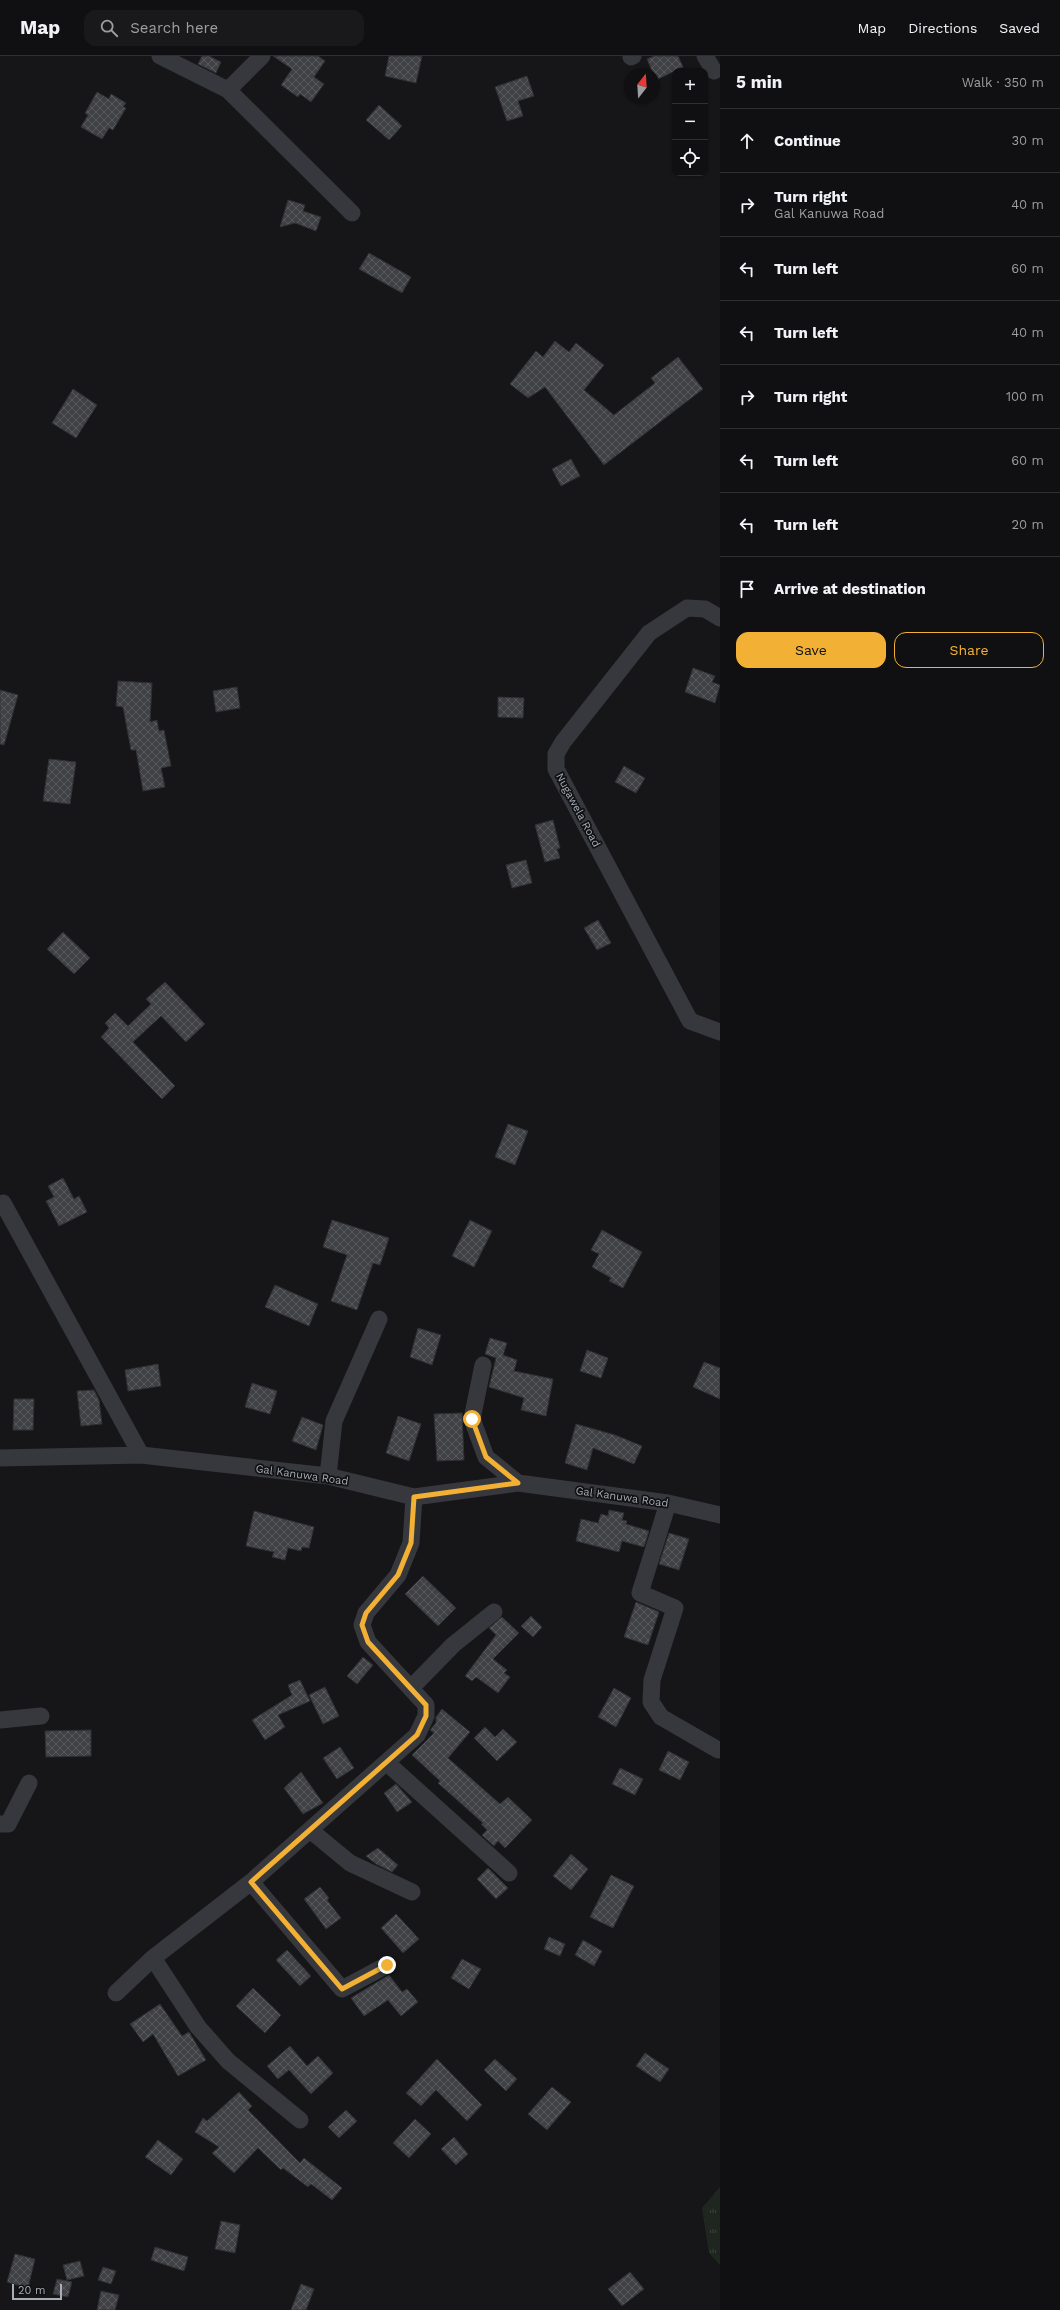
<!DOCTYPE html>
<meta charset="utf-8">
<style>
body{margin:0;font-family:"Work Sans",sans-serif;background:#19191b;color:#f1f3f6}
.controls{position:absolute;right:12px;top:12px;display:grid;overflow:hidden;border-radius:8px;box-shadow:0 1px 3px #0004}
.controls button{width:36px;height:36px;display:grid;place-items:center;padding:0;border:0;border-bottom:1px solid #303032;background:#101012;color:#f1f3f6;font:20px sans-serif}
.compass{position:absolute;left:624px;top:12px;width:36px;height:36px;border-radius:50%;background:#101012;box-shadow:0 1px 3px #0004;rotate:17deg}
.scale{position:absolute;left:12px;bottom:10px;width:50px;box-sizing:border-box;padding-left:4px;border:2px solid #a8adb8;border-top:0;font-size:11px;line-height:14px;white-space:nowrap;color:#a8adb8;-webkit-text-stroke:3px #111113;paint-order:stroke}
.stop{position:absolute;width:12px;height:12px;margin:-9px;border:3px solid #f2b134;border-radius:50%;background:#fff}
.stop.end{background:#f2b134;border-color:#fff;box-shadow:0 1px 4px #0008}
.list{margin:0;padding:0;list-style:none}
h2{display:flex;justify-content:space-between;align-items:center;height:52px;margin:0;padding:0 16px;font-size:17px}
h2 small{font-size:13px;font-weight:400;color:#9c9d9f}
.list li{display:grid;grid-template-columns:26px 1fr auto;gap:12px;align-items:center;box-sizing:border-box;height:64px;padding:0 16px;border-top:1px solid #303032}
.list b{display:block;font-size:15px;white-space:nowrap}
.list p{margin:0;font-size:13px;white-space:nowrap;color:#9c9d9f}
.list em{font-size:13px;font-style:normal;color:#9c9d9f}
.actions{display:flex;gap:8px;padding:12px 16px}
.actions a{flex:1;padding:9px 0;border:1px solid #f2b134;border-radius:12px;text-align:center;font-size:14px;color:#f2b134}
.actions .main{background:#f2b134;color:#111}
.icon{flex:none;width:22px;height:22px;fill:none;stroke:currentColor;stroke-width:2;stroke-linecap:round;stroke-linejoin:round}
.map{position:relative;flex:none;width:720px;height:2254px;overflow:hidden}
header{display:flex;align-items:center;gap:24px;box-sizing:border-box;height:56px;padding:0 20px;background:#101012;border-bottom:1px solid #303032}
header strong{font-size:19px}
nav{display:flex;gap:22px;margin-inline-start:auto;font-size:14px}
.search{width:280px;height:36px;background:#19191b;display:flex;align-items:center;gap:10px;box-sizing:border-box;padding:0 14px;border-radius:12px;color:#9c9d9f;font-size:15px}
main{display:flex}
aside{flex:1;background:#101012}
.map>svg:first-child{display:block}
</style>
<header>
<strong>Map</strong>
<div class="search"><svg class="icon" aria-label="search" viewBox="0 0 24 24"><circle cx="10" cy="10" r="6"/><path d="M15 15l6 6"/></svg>Search here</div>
<nav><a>Map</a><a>Directions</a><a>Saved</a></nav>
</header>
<main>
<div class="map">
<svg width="720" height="2254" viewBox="0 0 720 2254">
<defs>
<pattern id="park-tufts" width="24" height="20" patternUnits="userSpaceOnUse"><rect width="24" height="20" fill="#1e261f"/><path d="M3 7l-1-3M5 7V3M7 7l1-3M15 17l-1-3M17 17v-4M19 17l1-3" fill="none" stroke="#3c433d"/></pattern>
<pattern id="building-cross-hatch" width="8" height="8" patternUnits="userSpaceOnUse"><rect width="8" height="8" fill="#404145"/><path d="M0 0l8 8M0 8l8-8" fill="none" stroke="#595a5e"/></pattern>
</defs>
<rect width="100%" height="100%" fill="#161618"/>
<path fill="url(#park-tufts)" d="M720,2131V2209L709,2197L702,2152Z"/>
<path fill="url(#building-cross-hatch)" stroke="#303034" d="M202,0H209L221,6L216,17L198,8Z
M273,0H318L325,5L314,21L324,28L311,46L300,38L298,41L281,29L292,13Z
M389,0H422L416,27L385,20Z
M654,0H678L683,11L656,24L647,3Z
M527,20L534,40L518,45L523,60L507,65L495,31Z
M97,36L109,43L111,38L126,47L123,51L126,52L113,74L109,72L102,83L81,71L88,59L85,57Z
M379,49L402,70L389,84L366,64Z
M288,144L305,149L303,155L321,161L316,175L295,167L280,171Z
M369,197L411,221L402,237L359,213Z
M555,285L569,296L576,287L604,309L584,334L614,359L655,327L651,322L678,301L703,333L604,409L545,331L528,342L510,328L536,295L543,301Z
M73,333L97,349L76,382L52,367Z
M571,403L580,420L561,430L552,413Z
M693,612L715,620L712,626L720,629L715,647L685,636Z
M118,625L152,627L150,666L157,664L159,675L164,674L171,710L161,712L165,731L143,735L136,694H131L123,651L116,650Z
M237,631L240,652L216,656L213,635Z
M0,634L18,639L4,689L0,688Z
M498,641L524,642L523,662L498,661Z
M49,703L76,706L70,748L43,745Z
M624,710L645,722L636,737L615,726Z
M553,764L560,792L557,793L560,802L545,806L535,769Z
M526,804L532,827L512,832L506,809Z
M598,864L611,887L597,894L584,872Z
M63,876L90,902L74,918L47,893Z
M165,926L205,968L186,986L161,960L133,986L175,1030L162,1043L101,981L109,972L105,967L115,957L128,970L151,948L146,943Z
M508,1068L528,1075L515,1109L495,1101Z
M63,1122L74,1143L79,1140L87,1156L59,1170L46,1145L54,1141L48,1130Z
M332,1164L389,1182L380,1209L373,1207L357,1254L331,1245L347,1199L323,1191Z
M470,1164L492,1175L474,1211L452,1200Z
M602,1174L642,1196L623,1232L609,1225L611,1222L592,1211L599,1198L591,1194Z
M275,1229L318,1248L309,1270L265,1251Z
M418,1272L441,1279L432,1309L410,1301Z
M490,1282L507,1287L503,1299L517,1304L514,1315L553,1323L546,1360L521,1354L524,1342L489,1331L496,1302L485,1298Z
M587,1294L608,1302L601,1322L580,1315Z
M704,1306L720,1312V1343L693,1331Z
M158,1308L161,1330L128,1335L125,1314Z
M252,1327L277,1335L270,1358L245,1351Z
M94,1334L99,1344L102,1368L81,1370L77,1335Z
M14,1343H34L33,1374H13Z
M462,1357L464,1404L437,1405L434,1358Z
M398,1360L421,1368L409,1405L386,1397Z
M302,1361L323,1369L316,1394L292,1385Z
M576,1368L615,1379L642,1390L634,1408L593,1392L587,1414L565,1407Z
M609,1454L624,1457L622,1464L627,1465L626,1468L649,1475L644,1491L622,1485L619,1496L576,1485L581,1463L598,1467L601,1458L608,1460Z
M254,1455L314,1471L309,1492L302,1491L301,1495L288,1492L285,1504L272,1501L274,1496L246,1490Z
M669,1477L689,1483L679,1514L659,1508Z
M423,1520L456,1552L438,1570L405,1538Z
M636,1546L659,1556L648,1589L624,1581Z
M531,1560L542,1571L533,1581L521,1570Z
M502,1561L519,1577L493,1603L507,1614L504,1617L510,1621L498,1637L476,1621L472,1625L465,1620L496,1579L489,1572Z
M363,1601L373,1609L357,1628L347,1620Z
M300,1624L310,1645L278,1659L285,1671L265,1684L252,1664L292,1639L288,1629Z
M325,1631L339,1660L323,1668L309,1639Z
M614,1632L631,1642L616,1671L598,1661Z
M442,1653L470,1676L448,1702L500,1748L508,1741L532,1764L505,1792L498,1785L494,1790L482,1779L487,1774L481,1768L483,1767L438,1727L440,1725L412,1699L434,1677L430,1674L436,1667V1661Z
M485,1671L495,1681L503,1673L517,1686L497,1705L474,1682Z
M91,1674V1700L46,1701L45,1675Z
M340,1691L354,1712L337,1723L323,1702Z
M668,1695L689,1706L680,1724L659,1714Z
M620,1712L643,1723L635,1739L612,1728Z
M301,1716L323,1747L303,1758L284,1732Z
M396,1728L412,1746L397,1756L384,1737Z
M378,1792L398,1809L392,1816L376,1808L366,1800Z
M571,1798L588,1813L571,1834L553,1820Z
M488,1812L508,1832L496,1843L477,1823Z
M611,1819L634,1830L613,1872L590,1861Z
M320,1831L329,1842L327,1844L341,1862L326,1873L304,1843Z
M396,1858L419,1883L403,1897L381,1872Z
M549,1881L565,1888L560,1900L544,1893Z
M583,1884L602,1895L594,1910L575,1899Z
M287,1894L311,1920L300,1930L276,1904Z
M462,1903L481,1913L469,1933L451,1922Z
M389,1919L402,1936L407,1933L418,1946L401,1960L388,1944L364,1960L351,1942Z
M253,1932L281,1959L265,1977L236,1950Z
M160,1948L182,1980L189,1976L206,2004L178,2020L153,1978L143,1986L130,1968Z
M290,1990L307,2010L318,2000L333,2017L311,2038L289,2014L278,2023L267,2010Z
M645,1997L669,2013L660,2026L636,2010Z
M437,2003L482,2049L467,2065L436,2034L421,2050L406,2037Z
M495,2003L517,2023L506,2035L484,2014Z
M552,2031L571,2046L547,2074L528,2058Z
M239,2036L252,2050L248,2054L300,2107L304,2102L342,2132L332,2144L311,2128L308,2131L283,2112L281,2114L258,2092L234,2117L212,2097L219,2091L195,2076L203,2062L207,2065Z
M346,2054L357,2065L339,2082L328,2071Z
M415,2063L431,2078L409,2102L393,2087Z
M454,2081L468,2098L456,2109L441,2093Z
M158,2084L183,2103L171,2119L145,2101Z
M221,2165L240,2169L235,2197L215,2193Z
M155,2191L188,2201L184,2215L151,2204Z
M15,2198L35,2203L28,2232L7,2226Z
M80,2205L84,2220L67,2224L63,2209Z
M103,2211L116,2215L111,2228L98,2224Z
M630,2216L644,2233L622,2250L608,2233Z
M57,2223L72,2226L68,2241L53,2238Z
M301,2228L314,2233L306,2254H291Z
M101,2235L119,2239L115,2254H97Z"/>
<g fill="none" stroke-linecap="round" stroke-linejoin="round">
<path stroke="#37383d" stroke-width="17" d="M160,0L228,34L352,157
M705,0L714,15
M631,1L633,0
M228,34L262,0
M720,562L705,553L687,552L649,577L563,686L556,698V713L690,965L720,976
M3,1147L141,1399
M483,1309L472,1363L486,1401L518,1427
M0,1402L141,1399L328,1420L414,1441L518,1427L668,1447L720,1459
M328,1420L334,1365L379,1263
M668,1447L640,1537L675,1552L652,1624L651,1646L661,1661L718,1694
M411,1632L453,1589L494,1556
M0,1664L41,1660
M387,1707L509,1817
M0,1768H8L29,1727
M310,1774L350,1807L412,1836
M251,1826L342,1933L387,1909
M116,1937L153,1902
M300,2064L228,2005L198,1971L153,1902L251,1826L417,1679L426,1660V1649L368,1586L362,1569L366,1557L398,1519L411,1487L414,1441"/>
</g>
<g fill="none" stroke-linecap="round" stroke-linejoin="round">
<path stroke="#f2b134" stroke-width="5" d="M387,1909L342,1933L251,1826L417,1679L426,1660V1649L368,1586L362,1569L366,1557L398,1519L411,1487L414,1441L518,1427L486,1401L472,1363"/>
</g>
<g text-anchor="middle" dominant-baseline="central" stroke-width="3.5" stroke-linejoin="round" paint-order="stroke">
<g font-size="11" fill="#a8adb8" stroke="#111113">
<text transform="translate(578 754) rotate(62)">Nugawela Road</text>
<text transform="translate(302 1419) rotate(8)">Gal Kanuwa Road</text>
<text transform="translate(622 1441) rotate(8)">Gal Kanuwa Road</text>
</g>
</g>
</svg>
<div class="controls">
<button>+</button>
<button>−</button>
<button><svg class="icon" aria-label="locate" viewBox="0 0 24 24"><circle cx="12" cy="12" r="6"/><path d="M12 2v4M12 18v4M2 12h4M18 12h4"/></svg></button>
</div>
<svg class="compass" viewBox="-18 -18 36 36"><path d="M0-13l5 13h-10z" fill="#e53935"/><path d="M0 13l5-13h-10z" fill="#9c9d9f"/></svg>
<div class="scale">20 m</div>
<div class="stop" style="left:472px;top:1363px"></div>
<div class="stop end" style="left:387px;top:1909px"></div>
</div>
<aside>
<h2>5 min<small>Walk · 350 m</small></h2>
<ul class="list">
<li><svg class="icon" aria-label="ahead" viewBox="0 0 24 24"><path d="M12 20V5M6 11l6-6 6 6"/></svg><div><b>Continue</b></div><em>30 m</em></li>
<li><svg class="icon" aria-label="right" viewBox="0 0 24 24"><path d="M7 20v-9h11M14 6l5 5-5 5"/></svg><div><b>Turn right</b><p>Gal Kanuwa Road</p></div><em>40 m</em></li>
<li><svg class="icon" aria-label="left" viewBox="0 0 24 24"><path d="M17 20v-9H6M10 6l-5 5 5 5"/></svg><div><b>Turn left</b></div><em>60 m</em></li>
<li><svg class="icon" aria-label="left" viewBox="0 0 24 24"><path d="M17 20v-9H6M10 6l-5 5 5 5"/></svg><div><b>Turn left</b></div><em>40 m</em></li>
<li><svg class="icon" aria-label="right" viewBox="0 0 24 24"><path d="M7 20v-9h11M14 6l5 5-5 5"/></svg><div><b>Turn right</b></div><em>100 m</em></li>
<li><svg class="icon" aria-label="left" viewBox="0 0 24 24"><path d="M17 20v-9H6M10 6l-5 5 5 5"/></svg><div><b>Turn left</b></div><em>60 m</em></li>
<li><svg class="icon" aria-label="left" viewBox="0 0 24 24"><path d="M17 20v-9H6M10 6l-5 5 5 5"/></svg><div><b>Turn left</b></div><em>20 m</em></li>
<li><svg class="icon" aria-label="arrive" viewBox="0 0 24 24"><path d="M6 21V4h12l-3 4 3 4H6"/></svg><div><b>Arrive at destination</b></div></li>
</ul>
<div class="actions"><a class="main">Save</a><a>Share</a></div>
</aside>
</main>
